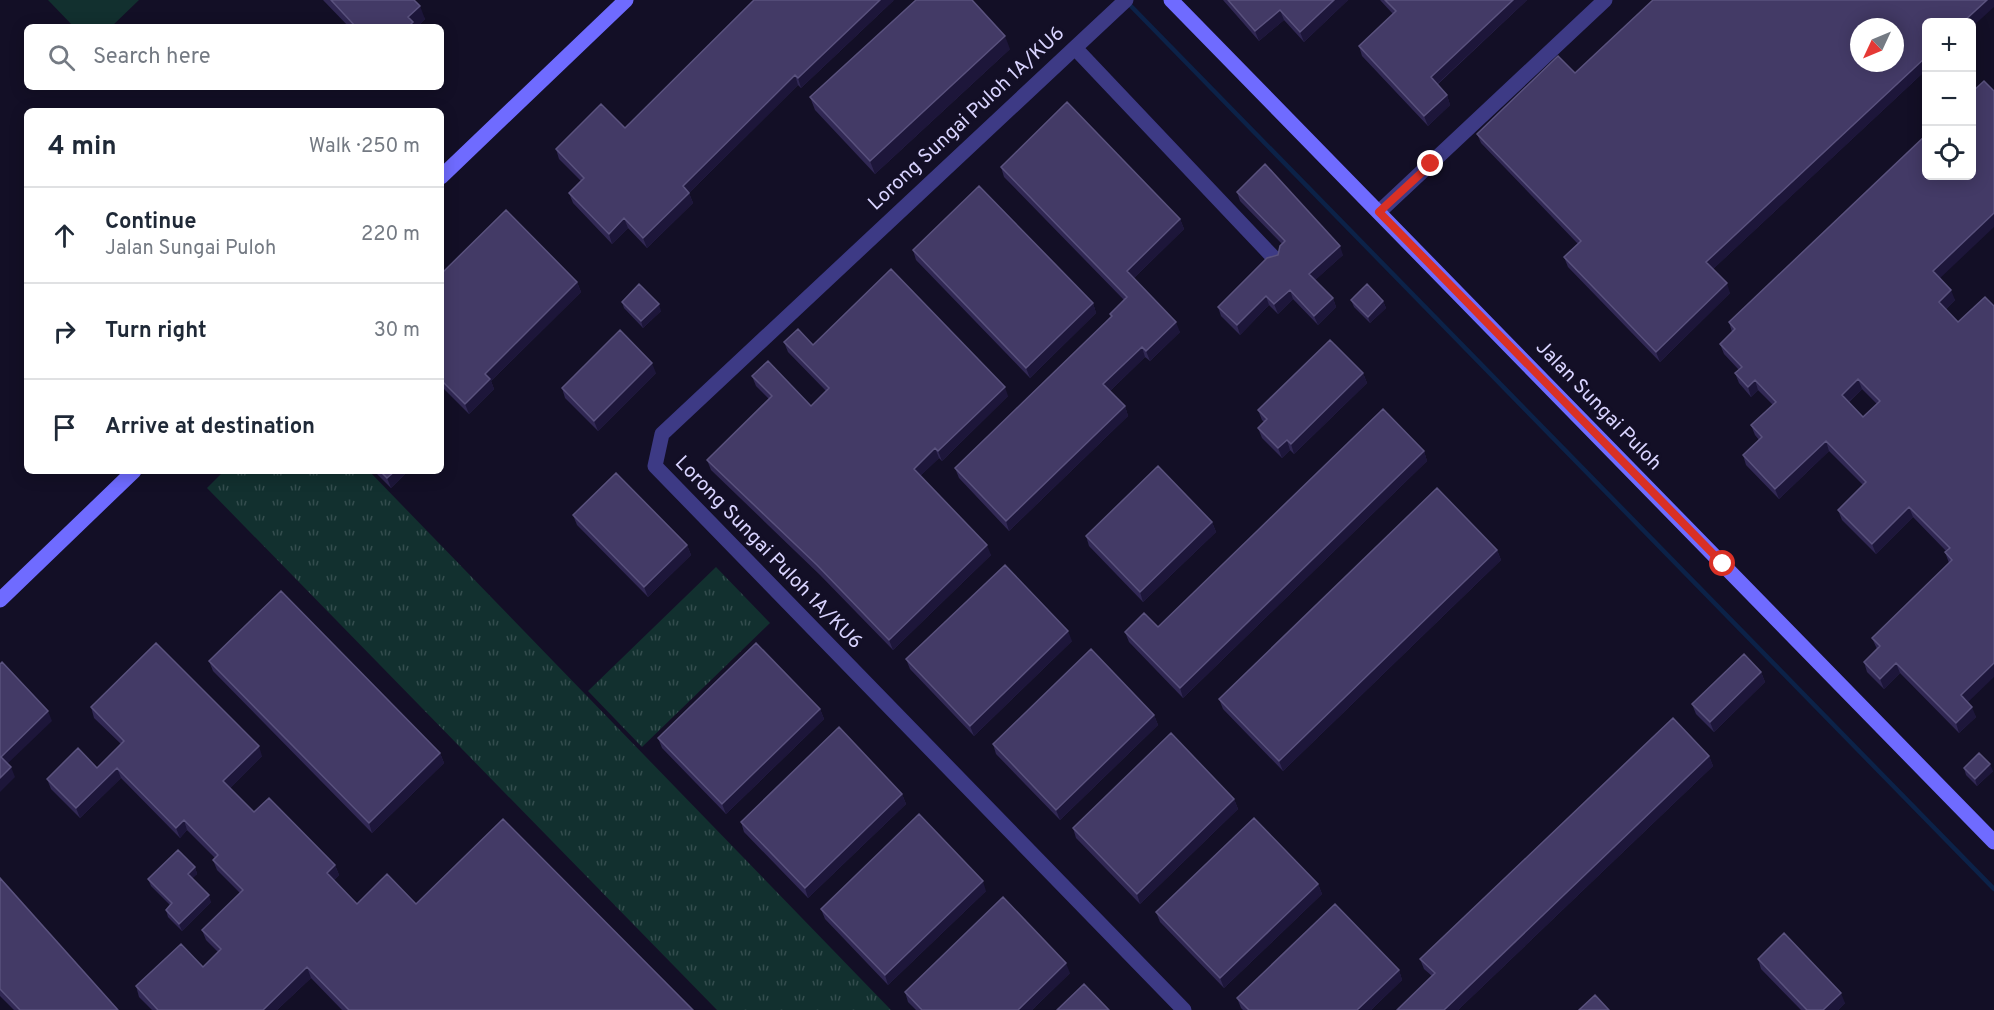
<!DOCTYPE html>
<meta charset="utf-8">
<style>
body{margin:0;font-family:Overpass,sans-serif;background:#f6f6f7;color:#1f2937}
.controls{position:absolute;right:18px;top:18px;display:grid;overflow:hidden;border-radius:9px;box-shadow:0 3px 15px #0003}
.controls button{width:54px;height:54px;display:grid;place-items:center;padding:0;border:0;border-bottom:2px solid #e0e1e3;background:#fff;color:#1f2937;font:30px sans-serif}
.compass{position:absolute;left:1850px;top:18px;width:54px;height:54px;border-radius:50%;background:#fff;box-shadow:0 3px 15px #0003;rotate:226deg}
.stop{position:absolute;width:18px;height:18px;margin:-14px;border:4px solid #d93025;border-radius:50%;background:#fff}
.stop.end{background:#d93025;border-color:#fff;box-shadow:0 2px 6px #0008}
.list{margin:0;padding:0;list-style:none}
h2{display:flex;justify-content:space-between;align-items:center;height:78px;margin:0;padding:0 24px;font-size:26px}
h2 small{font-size:20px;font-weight:400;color:#747a83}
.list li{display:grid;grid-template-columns:39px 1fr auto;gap:18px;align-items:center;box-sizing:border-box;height:96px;padding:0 24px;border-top:2px solid #e0e1e3}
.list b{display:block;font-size:22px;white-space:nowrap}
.list p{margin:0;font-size:20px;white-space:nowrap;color:#747a83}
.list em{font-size:20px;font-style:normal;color:#747a83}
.icon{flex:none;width:33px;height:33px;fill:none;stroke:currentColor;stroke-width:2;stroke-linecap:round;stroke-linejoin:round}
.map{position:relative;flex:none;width:1994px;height:1010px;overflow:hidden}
.search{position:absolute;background:#fff;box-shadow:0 3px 15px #0003;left:24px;top:24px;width:420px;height:66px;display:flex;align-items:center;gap:15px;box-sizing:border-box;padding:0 21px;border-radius:9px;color:#747a83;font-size:22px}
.panel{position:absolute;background:#fff;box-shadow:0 3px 15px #0003;left:24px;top:108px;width:420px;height:366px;border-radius:9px}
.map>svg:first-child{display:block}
</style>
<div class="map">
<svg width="1994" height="1010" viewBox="0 0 1994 1010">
<defs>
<pattern id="grass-tufts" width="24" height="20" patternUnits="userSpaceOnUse" patternTransform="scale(1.5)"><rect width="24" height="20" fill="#12302f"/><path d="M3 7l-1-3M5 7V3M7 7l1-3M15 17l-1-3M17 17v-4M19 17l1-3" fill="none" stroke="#344d4e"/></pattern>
</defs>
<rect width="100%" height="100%" fill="#130f26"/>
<path fill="url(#grass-tufts)" d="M224,471H369L891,1010H717L207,488Z
M716,567L770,623L642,747L588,691Z"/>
<path fill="#12302f" d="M48,0H139L111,27H74Z"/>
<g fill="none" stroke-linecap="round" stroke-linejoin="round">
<path stroke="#0c2248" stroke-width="4.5" d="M1127,2L1994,889"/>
<path stroke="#3d3a85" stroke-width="15" d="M1126,0L662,434L655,466L1184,1010
M1075,48L1274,258
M1379,212L1605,0"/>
<path stroke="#6f6bff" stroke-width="15" d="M1171,0L1994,842
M441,177L626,0
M0,600L134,471"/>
</g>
<path fill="#312854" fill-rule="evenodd" d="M323,0H414L425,19L417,27H349Z
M894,0L801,88L798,85L689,193L693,203L647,248L628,228L612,244L573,203L569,193L581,181L559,159L556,149L625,128Z
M1223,0H1348L1304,42L1284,20L1259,41Z
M1380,0H1527L1437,85L1447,95L1450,105L1428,126L1362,56L1359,46L1393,14Z
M1010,49L875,174L815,110L810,97Z
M1926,70L1713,269L1730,293L1660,362L1568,267L1564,257L1578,244L1481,143L1477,134L1575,73Z
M1001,167L1180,219L1184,229L1134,278L1180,332L1150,361L1145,357L1110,391L1125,406L1128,416L1009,531L959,478L955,468L1111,317L1110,314L1124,300L1004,177Z
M1237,192L1343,255L1315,280L1333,298L1336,307L1318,325L1293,299L1278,314L1269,305L1240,335L1221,316L1218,307L1278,255L1282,244L1240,201Z
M913,250L1093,303L1096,313L1030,378L916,260Z
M441,274L577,282L581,292L491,381L494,389L469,414L441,386Z
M1940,278L1955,300L1946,309L1968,702L1976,717L1959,733L1900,673L1884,689L1867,672L1864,662L1877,649L1872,638L1949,563L1945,552L1946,551L1913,517L1876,554L1842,520L1838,510L1863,485L1829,451L1779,499L1746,465L1743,455L1759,440L1755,435L1751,425L1773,405L1758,390L1751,397L1739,383L1735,373L1739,370L1724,354L1720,344L1732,332L1729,322ZM1862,389L1877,404L1863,417L1849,402Z
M1351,300L1383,301L1386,308L1370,323L1354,307Z
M622,302L661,311L643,328L624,308Z
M784,342L813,345L1008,396L942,461L939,458L920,476L991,555L893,650L820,575L711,470L707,460L769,399L756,386L752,376L811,406L826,391L788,352Z
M656,373L598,431L565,398L562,388Z
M1363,373L1367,383L1294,454L1290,450L1282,458L1262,438L1258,428L1264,422L1262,420L1258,410Z
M1424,451L1427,461L1183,698L1129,642L1125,632L1158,627Z
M374,471H408L391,488Z
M573,515L687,545L691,555L648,597L577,525Z
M1212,522L1216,532L1143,602L1089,546L1086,536Z
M1497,550L1501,560L1283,771L1223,709L1219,699Z
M1072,641L974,736L910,669L906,659Z
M209,661L440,753L444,763L372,833L213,671Z
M1761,672L1765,682L1714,732L1696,714L1692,704Z
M91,707L262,756L230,788L254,812L335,865L339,875L334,880L357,904H416L693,1010H342L311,978L277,1010H152L139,997L136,986L203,967L218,952L206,940L202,930L240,893L217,870L213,860L215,858L187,830L180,838L121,778L80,818L51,789L47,779L97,768L121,744L94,718Z
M820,709L824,719L726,814L662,748L658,738Z
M1154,715L1158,725L1060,820L996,754L993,744Z
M1709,756L1713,766L1458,1010H1397L1432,976L1424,969L1420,959Z
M1964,768L1993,771L1977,786L1966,775Z
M902,794L906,804L808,898L744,832L741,822Z
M1234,799L1238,809L1140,904L1076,838L1073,828Z
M195,867L197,874L192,878L211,902L182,931L168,917L166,910L170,905L151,886L148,879Z
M0,878L118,1010H14L0,996Z
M1318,884L1322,894L1224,988L1160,922L1156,912Z
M986,891L888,985L825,919L821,909Z
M1758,959L1845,1003L1838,1010H1801L1761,969Z
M1399,970L1402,980L1371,1010H1243L1241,1008L1237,998Z
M1070,973L1032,1010H916L908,1002L905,992Z"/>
<path fill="#1d163a" d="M880,0H894L801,88L798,78Z
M1334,0H1348L1304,42L1300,32Z
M1513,0H1527L1434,87L1431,77Z
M1987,0H1994V7L1971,28V22H1963Z
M420,6L425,19L417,27H408V17Z
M1280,10L1284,20L1259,41L1255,31Z
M1005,36L1010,49L875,174L870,161Z
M1926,57V70L1710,272L1706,262Z
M795,75L798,85L689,193L693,203L647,248L643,238L683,186Z
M1447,95L1450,105L1428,126L1424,116Z
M1994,213V227L1937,281L1933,271Z
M624,218L628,228L612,244L609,234Z
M1180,219L1184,229L1131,281L1127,271Z
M1340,246L1343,255L1312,283L1309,274Z
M577,282L581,292L491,381L494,389L469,414L465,404L485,374Z
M1727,283L1730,293L1660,362L1656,352Z
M1290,290L1293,299L1278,314L1274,304Z
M1951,290L1955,300L1943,312L1939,302Z
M1266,296L1269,305L1240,335L1237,325Z
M1333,298L1336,307L1318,325L1314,316Z
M1383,301L1386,308L1370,323L1368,317Z
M1093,303L1096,313L1030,378L1026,368Z
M659,304L661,311L643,328L641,321Z
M1176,322L1180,332L1150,361L1146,351Z
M1142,347L1145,357L1107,394L1103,384Z
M652,363L656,373L598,431L594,421Z
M1363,373L1367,383L1294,454L1291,444Z
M1858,379L1862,389L1845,405L1842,395Z
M1755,380L1758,390L1751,397L1748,387Z
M1005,387L1008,396L942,461L938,451Z
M1125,406L1128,416L1009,531L1006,521Z
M1287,440L1290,450L1282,458L1278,448Z
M1826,441L1829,451L1779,499L1775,489Z
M935,448L939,458L917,479L914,469Z
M1424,451L1427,461L1183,698L1180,688Z
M395,471H408L391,488L387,478Z
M1909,507L1913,517L1876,554L1872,544Z
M1212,522L1216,532L1143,602L1140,592Z
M687,545L691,555L648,597L644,587Z
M987,545L991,555L893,650L889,640Z
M1497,550L1501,560L1283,771L1279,761Z
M1068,631L1072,641L974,736L970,726Z
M1896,663L1900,673L1884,689L1880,679Z
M1994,663V677L1965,705L1961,695Z
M1761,672L1765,682L1714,732L1710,722Z
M1972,707L1976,717L1959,733L1956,723Z
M820,709L824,719L726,814L722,804Z
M48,711L52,721L4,767L1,757Z
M1154,715L1158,725L1060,820L1056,810Z
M259,746L262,756L227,791L223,781Z
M440,753L444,763L372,833L369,823Z
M1709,756L1713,766L1458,1010H1444Z
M1990,764L1993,771L1977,786L1975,779Z
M11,767L15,777L0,792V778Z
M117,768L121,778L80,818L76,808Z
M902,794L906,804L808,898L805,888Z
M1234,799L1238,809L1140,904L1137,894Z
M184,820L187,830L180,838L176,828Z
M335,865L339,875L331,883L327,873Z
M195,867L197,874L190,881L188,874Z
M983,881L986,891L888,985L885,975Z
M1318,884L1322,894L1224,988L1220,978Z
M209,895L211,902L182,931L179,924Z
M1066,963L1070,973L1032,1010H1018Z
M307,967L311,978L277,1010H263Z
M1399,970L1402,980L1371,1010H1357Z
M1841,993L1845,1003L1838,1010H1823Z"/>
<path fill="#433a66" stroke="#5a527e" stroke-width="1.5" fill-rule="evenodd" d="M331,0H414L420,6L408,17L413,22L408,27H356Z
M754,0H880L798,78L795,75L683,186L689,193L643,238L624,218L609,234L569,193L584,178L556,149L601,104L625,128Z
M916,0H972L1005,36L870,161L810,97Z
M1228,0H1334L1300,32L1280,10L1255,31Z
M1385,0H1513L1431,77L1447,95L1424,116L1359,46L1396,11Z
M1653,0H1987L1963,22H1926V57L1706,262L1727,283L1656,352L1564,257L1581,241L1477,134L1558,56L1575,73ZM1859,27H1895V63H1859Z
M1984,81L1994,91V213L1933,271L1951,290L1939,302L1958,322L1985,297L1994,306V663L1961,695L1972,707L1956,723L1896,663L1880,679L1864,662L1880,646L1872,638L1952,560L1945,552L1950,548L1909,507L1872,544L1838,510L1866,482L1826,441L1775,489L1743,455L1762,437L1751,425L1776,402L1755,380L1748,387L1735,373L1742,367L1720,344L1735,329L1729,322L1926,135V176H1971V93ZM1858,379L1880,401L1863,417L1842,395Z
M1067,102L1180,219L1127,271L1176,322L1146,351L1142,347L1103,384L1125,406L1006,521L955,468L1112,316L1110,314L1127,297L1001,167Z
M1265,164L1340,246L1309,274L1333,298L1314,316L1290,290L1274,304L1266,296L1237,325L1218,307L1267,258L1278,255L1280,246L1285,241L1237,192Z
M979,186L1093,303L1026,368L913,250Z
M506,210L577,282L485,374L490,379L465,404L441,380V274Z
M891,269L1005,387L938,451L935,448L914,469L987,545L889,640L817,565L707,460L772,396L752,376L768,361L811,406L829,388L784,342L798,329L813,345Z
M639,284L659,304L641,321L622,302Z
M1367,284L1383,301L1368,317L1351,300Z
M620,330L652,363L594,421L562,388Z
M1330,340L1363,373L1291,444L1287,440L1278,448L1258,428L1267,419L1258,410Z
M1383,409L1424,451L1180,688L1125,632L1144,613L1158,627Z
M1158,466L1212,522L1140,592L1086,536Z
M380,471H395L387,478Z
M616,473L687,545L644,587L573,515Z
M1437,488L1497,550L1279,761L1219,699Z
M1005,565L1068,631L970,726L906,659Z
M281,591L440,753L369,823L209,661Z
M156,643L259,746L223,781L254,812L269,798L335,865L327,873L357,904L387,874L416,904L503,819L693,1010H349L307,967L263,1010H158L136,986L181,944L203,967L221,949L202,930L243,890L213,860L218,855L184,820L176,828L117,768L76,808L47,779L78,748L97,768L124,741L91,707Z
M756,643L820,709L722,804L658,738Z
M1091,649L1154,715L1056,810L993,744Z
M1744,654L1761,672L1710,722L1692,704Z
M2,662L48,711L1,757L11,767L0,778V664Z
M1673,718L1709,756L1444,1010H1397L1435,973L1420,959Z
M839,727L902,794L805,888L741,822Z
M1171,733L1234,799L1137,894L1073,828Z
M1979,753L1990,764L1975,779L1964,768Z
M919,814L983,881L885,975L821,909Z
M1254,818L1318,884L1220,978L1156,912Z
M178,850L195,867L188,874L209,895L179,924L166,910L172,903L148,879Z
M0,878L118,1010H20L0,989Z
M1003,897L1066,963L1018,1010H922L905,992Z
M1335,904L1399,970L1357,1010H1249L1237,998Z
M1784,933L1841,993L1823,1010H1807L1758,959Z
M1084,984L1109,1010H1057Z
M1595,995L1609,1010H1579Z"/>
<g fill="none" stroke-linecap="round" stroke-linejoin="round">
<path stroke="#d93025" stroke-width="8" d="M1431,164L1379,212L1723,564"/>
</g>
<g text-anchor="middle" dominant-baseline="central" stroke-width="6" stroke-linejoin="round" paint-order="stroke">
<g font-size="20" fill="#d9d4ff" stroke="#130f26">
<text transform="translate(967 119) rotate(-43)">Lorong Sungai Puloh 1A/KU6</text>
<text transform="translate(1598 406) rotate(46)">Jalan Sungai Puloh</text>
<text transform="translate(768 553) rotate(46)">Lorong Sungai Puloh 1A/KU6</text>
</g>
</g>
</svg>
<div class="controls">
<button>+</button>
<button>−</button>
<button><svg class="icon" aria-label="locate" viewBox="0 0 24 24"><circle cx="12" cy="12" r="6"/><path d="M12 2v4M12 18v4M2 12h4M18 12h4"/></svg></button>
</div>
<svg class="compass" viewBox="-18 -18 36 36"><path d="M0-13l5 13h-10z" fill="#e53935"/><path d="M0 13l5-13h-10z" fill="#747a83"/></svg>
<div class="stop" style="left:1723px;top:564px"></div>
<div class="stop end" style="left:1431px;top:164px"></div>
<div class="search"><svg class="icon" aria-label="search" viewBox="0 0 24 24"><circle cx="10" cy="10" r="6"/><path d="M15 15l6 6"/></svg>Search here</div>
<section class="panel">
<h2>4 min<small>Walk · 250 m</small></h2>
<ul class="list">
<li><svg class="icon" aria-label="ahead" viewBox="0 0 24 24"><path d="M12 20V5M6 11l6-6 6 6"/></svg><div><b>Continue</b><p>Jalan Sungai Puloh</p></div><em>220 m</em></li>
<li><svg class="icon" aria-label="right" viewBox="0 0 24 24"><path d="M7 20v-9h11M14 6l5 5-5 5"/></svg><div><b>Turn right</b></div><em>30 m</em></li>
<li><svg class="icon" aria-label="arrive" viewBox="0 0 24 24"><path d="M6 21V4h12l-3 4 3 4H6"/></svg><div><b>Arrive at destination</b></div></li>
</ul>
</section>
</div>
